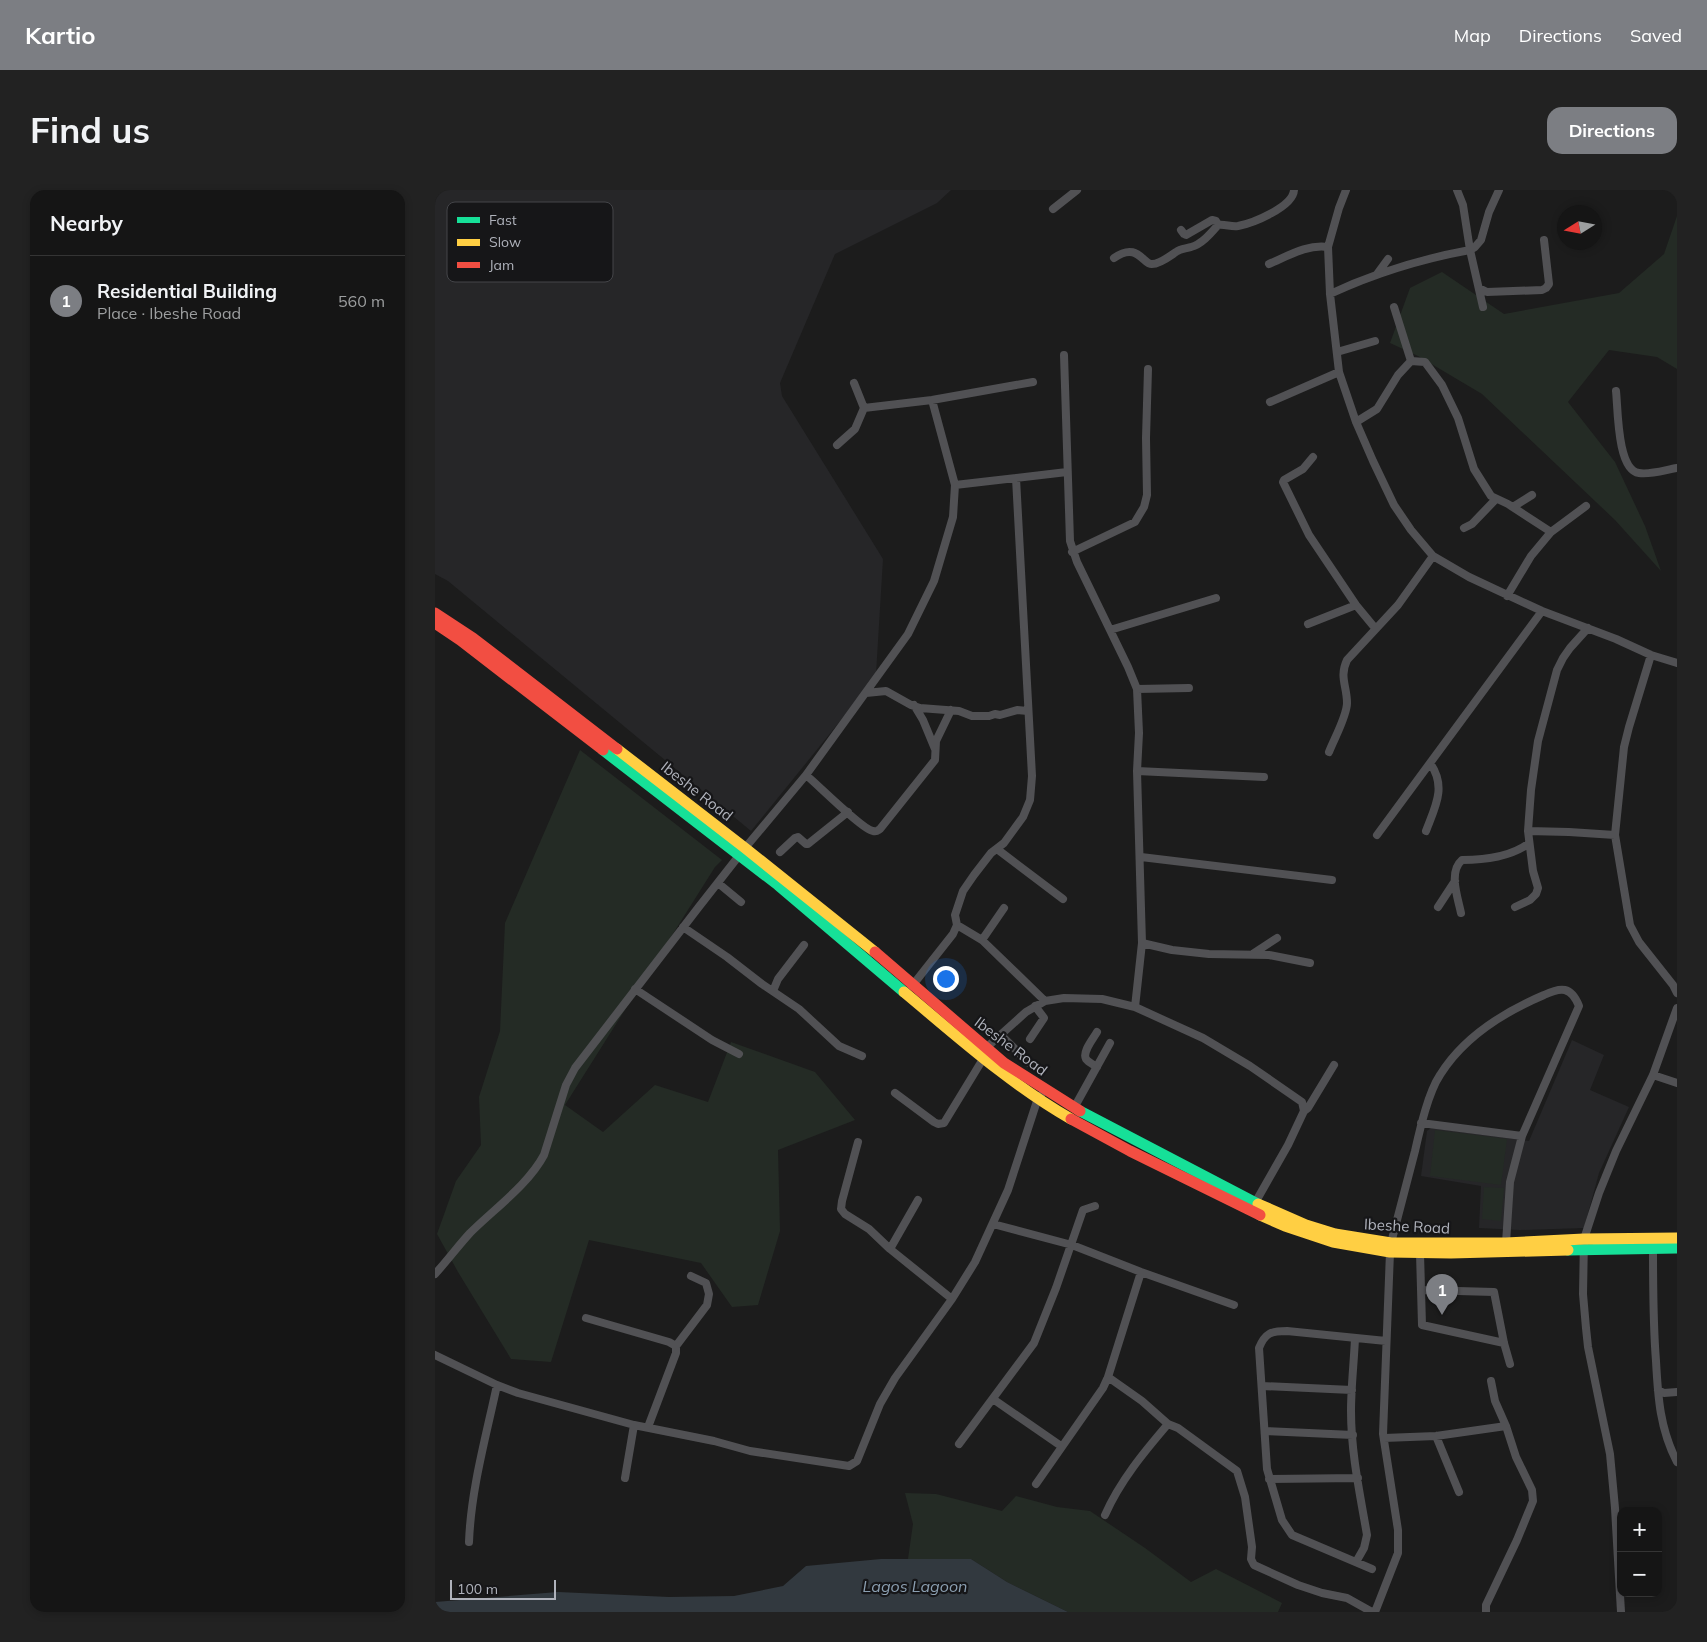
<!DOCTYPE html>
<meta charset="utf-8">
<style>
body{margin:0;font-family:Mulish,sans-serif;background:#222;color:#f1f3f6}
.controls{position:absolute;right:15px;bottom:15px;display:grid;overflow:hidden;border-radius:10px;box-shadow:0 2px 8px #0003}
.controls button{width:45px;height:45px;display:grid;place-items:center;padding:0;border:0;border-bottom:1px solid #343434;background:#151515;color:#f1f3f6;font:25px sans-serif}
.compass{position:absolute;left:1122px;top:15px;width:45px;height:45px;border-radius:50%;background:#151515;box-shadow:0 2px 8px #0003;rotate:259deg}
.scale{position:absolute;left:15px;bottom:12px;width:106px;box-sizing:border-box;padding-left:5px;border:2px solid #afb2bb;border-top:0;font-size:14px;line-height:18px;white-space:nowrap;color:#afb2bb;-webkit-text-stroke:4px #161618;paint-order:stroke}
.you{position:absolute;left:510px;top:788px;width:18px;height:18px;margin:-12px;border:4px solid #fff;border-radius:50%;background:#1a73e8;box-shadow:0 0 0 8px #1a73e833}
.badge{display:grid;place-items:center;width:32px;height:32px;border-radius:50%;background:#7c7e83;color:#fff;font-size:16px;font-weight:700}
.pin{position:absolute;translate:-50% -41px;filter:drop-shadow(0 1px 2px #0008)}
.pin::after{content:'';position:absolute;top:26px;width:18px;height:15px;background:inherit;clip-path:polygon(0 0,100% 0,50% 100%)}
.list{margin:0;padding:0;list-style:none}
h2{display:flex;justify-content:space-between;align-items:center;height:65px;margin:0;padding:0 20px;font-size:21px}
h2 small{font-size:16px;font-weight:400;color:#9d9fa0}
.list li{display:grid;grid-template-columns:32px 1fr auto;gap:15px;align-items:center;box-sizing:border-box;height:90px;padding:0 20px;border-top:1px solid #343434}
.list b{display:block;font-size:19px;white-space:nowrap}
.list p{margin:0;font-size:16px;white-space:nowrap;color:#9d9fa0}
.list em{font-size:16px;font-style:normal;color:#9d9fa0}
.map{position:relative;flex:none;width:1242px;height:1422px;overflow:hidden;border-radius:15px}
header{display:flex;align-items:center;gap:30px;box-sizing:border-box;height:70px;padding:0 25px;background:#7c7e83;color:#fff}
header strong{font-size:24px}
nav{display:flex;gap:28px;margin-inline-start:auto;font-size:18px}
.intro{display:flex;align-items:center;justify-content:space-between;box-sizing:border-box;height:120px;padding:0 30px}
h1{margin:0;font-size:35px}
.button{padding:12px 22px;border-radius:15px;background:#7c7e83;color:#fff;font-size:18px;font-weight:700}
main{display:flex;gap:30px;padding:0 30px}
aside{flex:1;background:#151515;border-radius:15px;box-shadow:0 2px 8px #0003}
.map>svg:first-child{display:block}
</style>
<header>
<strong>Kartio</strong>
<nav><a>Map</a><a>Directions</a><a>Saved</a></nav>
</header>
<div class="intro"><h1>Find us</h1><a class="button">Directions</a></div>
<main>
<aside>
<h2>Nearby<small></small></h2>
<ul class="list">
<li><span class="badge">1</span><div><b>Residential Building</b><p>Place · Ibeshe Road</p></div><em>560 m</em></li>
</ul>
</aside>
<div class="map">
<svg width="1242" height="1422" viewBox="0 0 1242 1422">
<rect width="100%" height="100%" fill="#1c1c1c"/>
<path fill="#262628" d="M0,0H516L502,13L400,64L345,193L347,206L448,369L441,484L410,525L316,641L13,391L0,384Z
M1137,850L1169,865L1155,900L1194,917L1164,983L1149,1038L1085,1040L1044,1038L1046,996L986,986L992,941L996,938L1094,951Z"/>
<path fill="#242b25" d="M1242,26V179L1222,167L1174,160L1133,212L1180,272L1210,336L1226,381L1180,330L1047,204L983,166L955,153L975,98L1007,82L1069,124L1184,103L1229,64Z
M145,560L287,670L280,677L130,915L168,942L220,895L273,912L296,852L380,882L420,930L343,960L345,1041L323,1115L297,1117L266,1073L154,1050L116,1172L76,1169L23,1082L2,1044L21,991L46,955L44,907L65,841L70,733Z
M1000,940L1072,949L1066,995L995,986Z
M1049,997L1069,998L1066,1031L1047,1029Z
M470,1303L501,1304L567,1321L581,1306L622,1317L655,1321L710,1358L756,1392L781,1379L847,1413L843,1422H633L572,1392L536,1369H473L478,1334Z"/>
<path fill="#32393f" d="M446,1369H536L572,1392L633,1422H0V1412L123,1402L234,1407L299,1406L348,1396L371,1376Z"/>
<g fill="none" stroke-linecap="round" stroke-linejoin="round">
<path stroke="#515154" stroke-width="8" d="M911,0L904,18L893,57L895,104L904,182L921,232L938,271L959,315L976,340L998,366L1034,387L1107,421L1181,449L1216,465L1242,473
M1022,0L1028,15L1035,60L1048,117
M618,19L642,0
M746,40L749,44L751,45L777,30L781,31L783,35C790,34 796,37 803,36C818,33 858,17 859,0
M679,68C703,51 708,75 717,74C725,74 735,66 741,62C746,58 751,59 756,57C767,54 776,43 783,35
M834,74C853,66 872,54 893,57
M942,84L953,69
M1044,98L1052,102L1107,100L1111,98L1114,94L1109,50
M895,104C940,83 986,69 1035,60L1040,57L1046,50L1054,22L1064,0
M959,117L976,171
M902,162L940,151
M629,165L635,351L642,372L693,477L702,499L704,543L702,581L707,753L700,817
M1181,201C1183,218 1182,280 1204,283C1215,285 1230,280 1242,278
M835,212L904,182
M429,218L497,210L598,192
M921,232L942,219L963,185L976,171L990,172L1007,195L1023,228L1039,279L1056,306L1073,314L1116,342
M402,255L420,239L429,218L419,193
M878,267L868,279L849,290L848,292L874,345L921,415L940,438
M520,295L632,282
M1078,317L1097,305
M1029,338L1037,334L1061,309
M637,362L700,332L709,317L712,305L711,248L713,179
M1072,406L1096,366L1116,342L1151,316
M873,434L921,415
M675,440L781,408
M1216,465L1194,537L1189,557L1180,645L1195,735L1204,752L1238,795L1242,803
M702,499L754,498
M431,503L451,501L476,515L485,518L524,521L537,526H554L560,524L565,525L582,520L593,521
M479,515L488,530L500,559
M894,562C899,549 912,526 912,513C912,496 904,487 912,470L963,415L998,366
M702,581L829,587
M371,585C382,594 428,640 438,641C442,642 442,641 445,639L500,570L501,551L516,520
M991,641C1000,617 1012,597 995,573
M1093,641L1134,642L1180,645
M942,645L1107,421
M562,659L628,709
M345,662L360,648L363,647L371,654H373L413,622
M706,667L897,690
M283,693L306,712
M1003,717L1020,691
M1080,717L1095,710L1101,704L1103,698L1098,681L1093,641L1096,600L1103,551L1122,480L1128,468L1135,458L1153,438
M1026,723C1023,708 1013,682 1027,670C1049,670 1075,667 1093,654
M522,735L547,750L610,811
M248,737L292,767L327,794L364,819L404,856L427,866
M547,750L569,718
M707,753L737,760L774,764L834,765L875,773
M819,763L842,748
M477,796L518,744L522,735L520,725L528,701L539,685L556,663L569,653L588,627L595,610L597,586L581,288
M200,799L277,850L304,864
M338,801L343,789L369,755
M566,845L595,874
M595,849L609,828L600,816
M551,858L591,822L610,811L629,808L667,809L700,817L768,848L815,876L867,912L869,921
M662,877C659,875 653,872 651,869C647,862 658,849 662,842
M1218,885L1242,893
M460,903L499,932L503,934L509,933L548,869
M639,918L675,853
M986,933L1087,946
M423,952L407,1011L406,1019L410,1024L434,1039L455,1059L517,1109
M820,1013L853,955L869,921L873,918L899,875
M558,1034L637,1055L706,1082L799,1115
M956,1053C964,1022 972,991 980,961C985,939 993,903 1005,885C1028,848 1069,822 1109,805C1126,797 1136,796 1144,816L1087,946L1075,992L1071,1053
M455,1059L483,1010
M1218,1059C1218,1097 1218,1134 1221,1171C1223,1208 1225,1239 1242,1272
M985,1063L987,1135L1069,1153
M0,1084C12,1071 23,1056 35,1043C59,1019 93,995 109,965L131,895L140,878L263,718L310,658L371,585L473,444L499,391L518,327L520,295L497,210
M986,1100L1059,1102L1069,1153L1075,1174
M151,1128L234,1152L241,1156
M920,1148C919,1172 916,1197 916,1221C916,1263 925,1304 932,1345L929,1358L921,1372
M0,1165L62,1195L83,1203L199,1235L279,1251L315,1261L414,1276L422,1271L445,1214L460,1188L517,1109L540,1072L573,1000L603,908L606,905
M673,1187L707,1211L733,1234L743,1238L802,1281L810,1307L817,1357L816,1369L819,1375L863,1395L887,1403L912,1408L937,1422
M827,1196L917,1200
M1223,1200L1229,1203L1242,1202
M558,1209L626,1256
M213,1237L241,1163V1156L272,1115L274,1104L271,1093L256,1086
M830,1241L918,1245
M1001,1246L1024,1302
M949,1248L1001,1246L1071,1236
M524,1254L599,1153L621,1098L648,1020L660,1016
M190,1288L199,1235
M834,1289L923,1288
M601,1294L668,1198L673,1187L706,1082
M670,1325C685,1291 709,1262 733,1234
M34,1352C36,1299 51,1247 62,1195
M937,1379L857,1345L847,1330L832,1279L824,1158C830,1143 836,1141 852,1141L951,1151
M940,1422L963,1363V1340L948,1244L955,1062
M1051,1422V1415L1082,1350L1098,1311L1097,1300L1081,1267L1071,1236L1060,1211L1056,1191
M1186,1422L1180,1318L1175,1264L1153,1157L1151,1138L1148,1104L1149,1049L1164,1003L1181,961L1218,885L1242,818"/>
<path stroke="#16e098" stroke-width="11" d="M168,560L343,695L469,802
M645,921L823,1014
M1133,1060L1242,1058"/>
<path stroke="#ffcf43" stroke-width="11" d="M182,559L310,658L440,762
M469,802C523,847 575,894 636,929
M823,1014L871,1035L900,1044L956,1053H1071L1149,1049L1242,1048
M825,1025L850,1036L898,1052L955,1062L1016,1063L1133,1060"/>
<path stroke="#f24e42" stroke-width="11" d="M0,423L38,448L182,559
M0,433L25,450L168,560
M440,762L569,873L645,921
M636,929L695,961L825,1025"/>
</g>
<g text-anchor="middle" dominant-baseline="central" stroke-width="4.5" stroke-linejoin="round" paint-order="stroke">
<g font-size="15" fill="#afb2bb" stroke="#161618">
<text transform="translate(262 601) rotate(38)">Ibeshe Road</text>
<text transform="translate(576 856) rotate(37)">Ibeshe Road</text>
<text transform="translate(972 1036) rotate(3)">Ibeshe Road</text>
</g>
<g font-size="16" font-style="italic" fill="#8b9fb1" stroke="#161618">
<text x="480" y="1396">Lagos Lagoon</text>
</g>
</g>
<rect x="12" y="12" width="166" height="80" rx="8" fill="#161618" stroke="#444549" stroke-width="1"/>
<rect x="22" y="27" width="23" height="6" fill="#16e098"/>
<rect x="22" y="49" width="23" height="7" fill="#ffcf43"/>
<rect x="22" y="72" width="23" height="6" fill="#f24e42"/>
<g font-size="14" fill="#afb2bb">
<text x="54" y="35">Fast</text>
<text x="54" y="57">Slow</text>
<text x="54" y="80">Jam</text>
</g>
</svg>
<div class="controls">
<button>+</button>
<button>−</button>
</div>
<svg class="compass" viewBox="-18 -18 36 36"><path d="M0-13l5 13h-10z" fill="#e53935"/><path d="M0 13l5-13h-10z" fill="#9d9fa0"/></svg>
<div class="scale">100 m</div>
<div class="you"></div>
<div class="pin badge" style="left:1007px;top:1125px">1</div>
</div>
</main>
